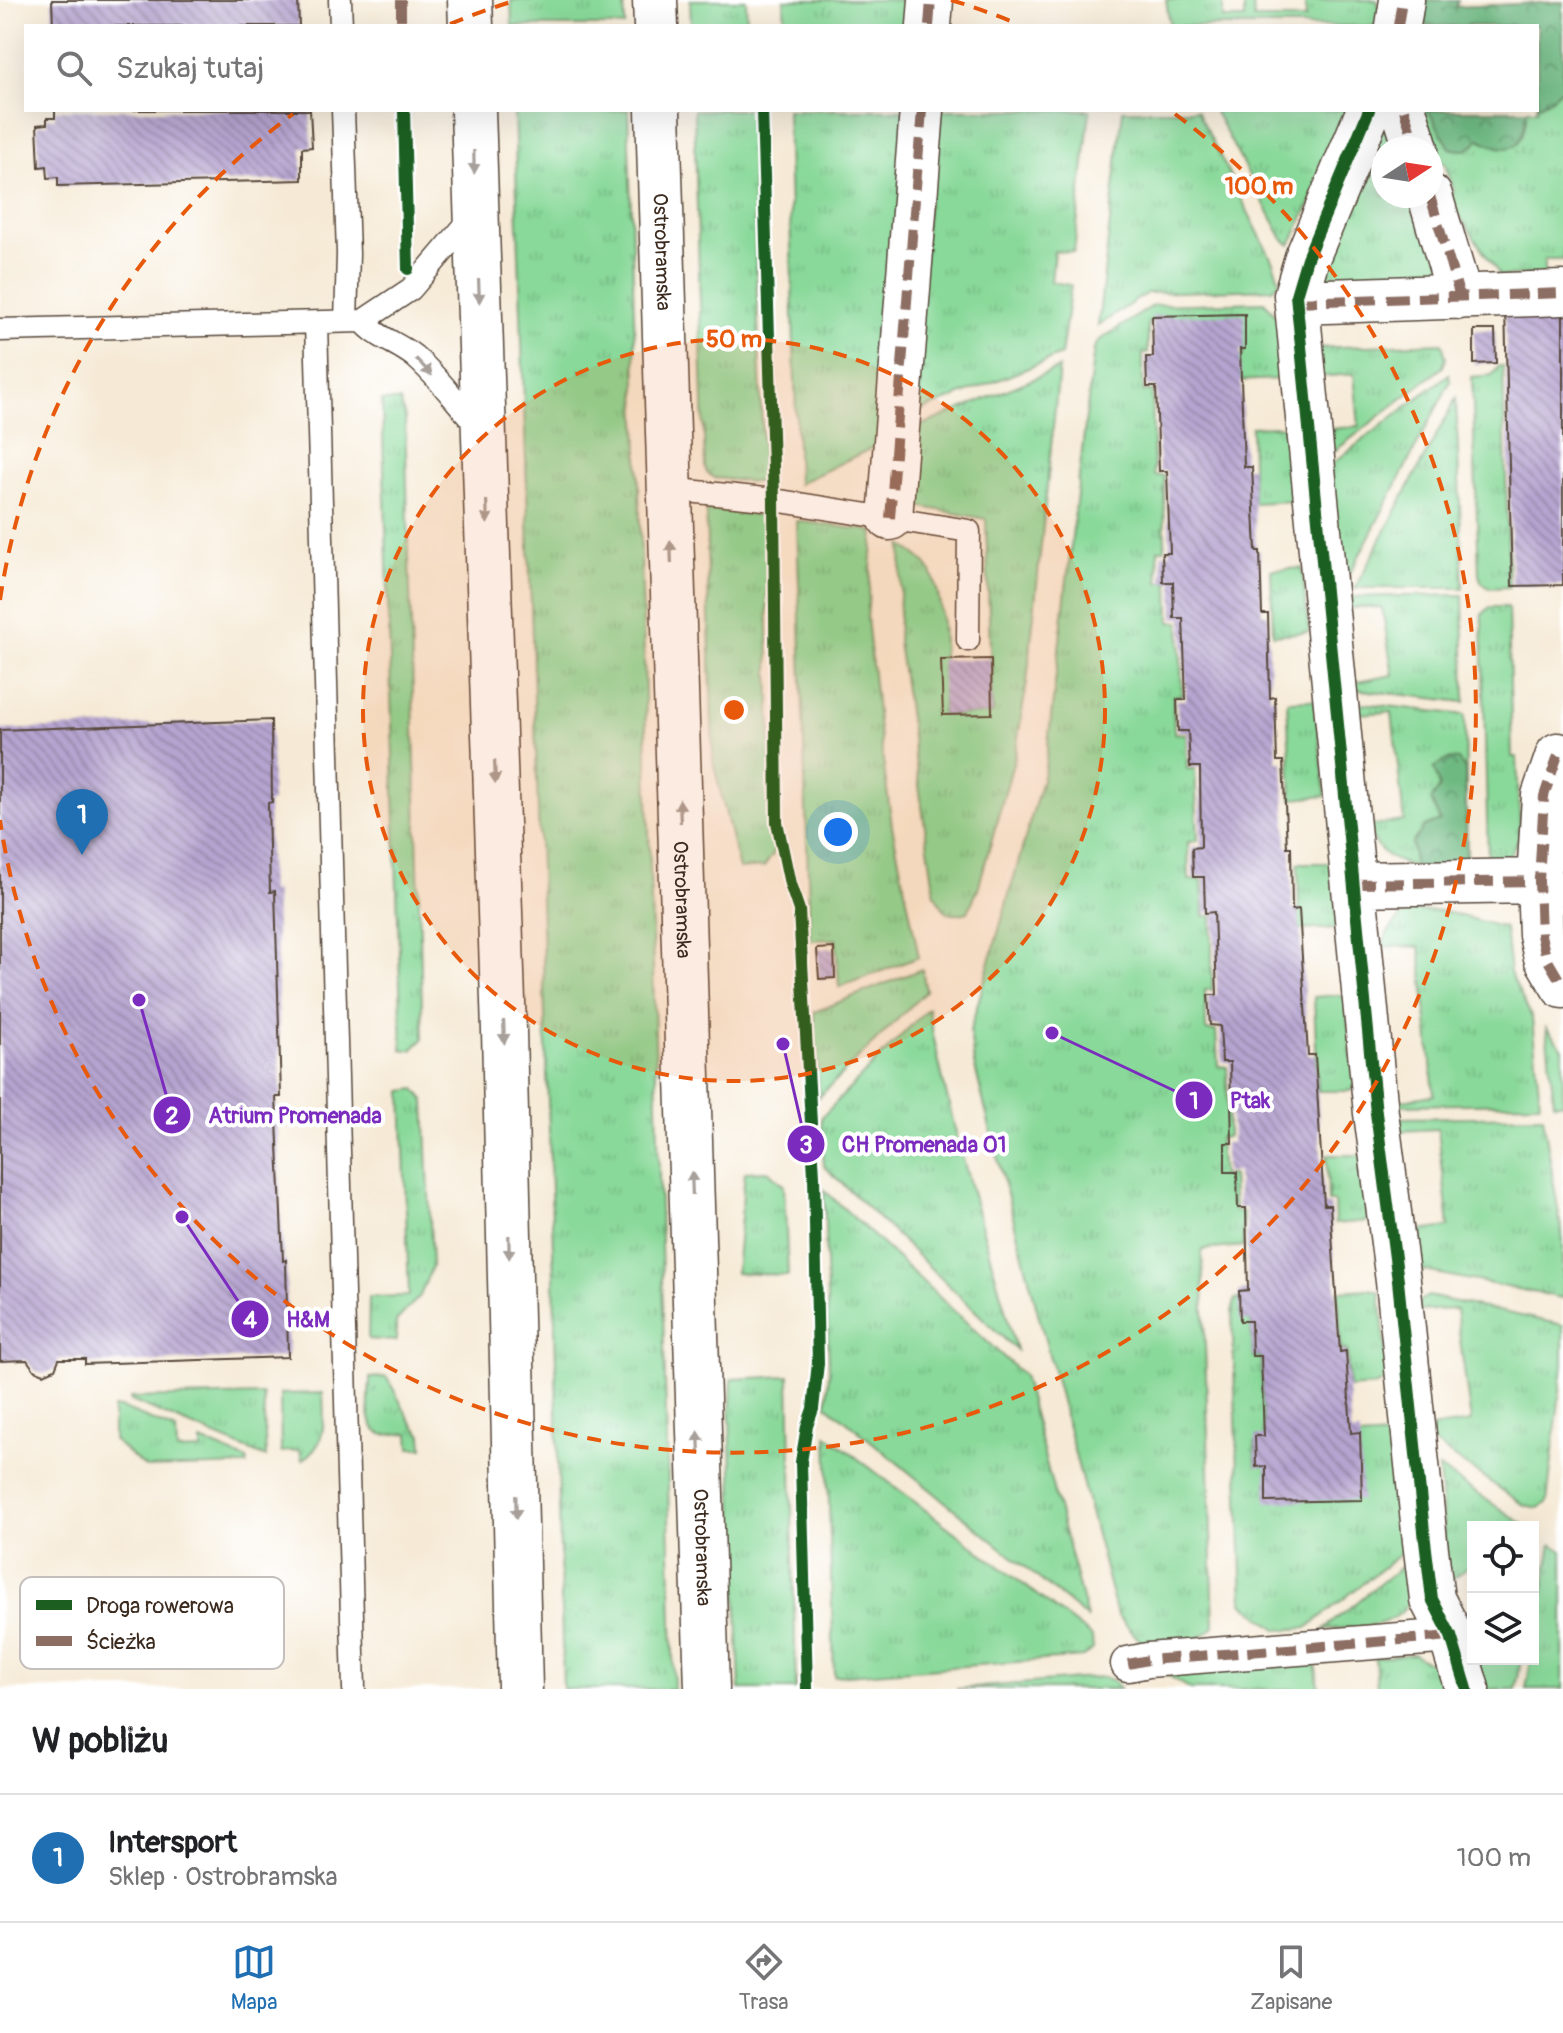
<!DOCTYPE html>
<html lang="pl">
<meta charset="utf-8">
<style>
body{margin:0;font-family:Pangolin,sans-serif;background:#f2f2f2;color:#202124}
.controls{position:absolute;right:24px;bottom:24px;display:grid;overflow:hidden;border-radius:0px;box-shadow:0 8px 32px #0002}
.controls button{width:72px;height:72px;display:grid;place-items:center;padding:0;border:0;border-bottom:2px solid #e0e0e0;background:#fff;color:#202124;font:40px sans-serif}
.compass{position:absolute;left:1371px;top:136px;width:72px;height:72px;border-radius:50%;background:#fff;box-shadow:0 8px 32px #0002;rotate:78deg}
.you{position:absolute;left:838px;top:832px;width:28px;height:28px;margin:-20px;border:6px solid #fff;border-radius:50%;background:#1a73e8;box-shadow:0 0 0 12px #1a73e833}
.badge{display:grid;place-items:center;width:52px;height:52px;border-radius:50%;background:#1f6fb2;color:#fff;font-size:26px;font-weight:700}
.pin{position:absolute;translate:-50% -66px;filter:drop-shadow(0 2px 4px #0008)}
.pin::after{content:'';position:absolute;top:42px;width:28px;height:24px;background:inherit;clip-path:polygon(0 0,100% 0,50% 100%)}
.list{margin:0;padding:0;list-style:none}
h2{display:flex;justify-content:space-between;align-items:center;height:104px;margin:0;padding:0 32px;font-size:34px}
h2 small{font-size:26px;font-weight:400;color:#757577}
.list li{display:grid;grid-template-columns:52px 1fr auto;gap:24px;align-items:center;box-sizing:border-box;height:128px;padding:0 32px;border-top:2px solid #e0e0e0}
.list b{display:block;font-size:30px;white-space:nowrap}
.list p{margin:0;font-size:26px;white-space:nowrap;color:#757577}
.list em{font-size:26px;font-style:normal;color:#757577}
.icon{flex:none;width:44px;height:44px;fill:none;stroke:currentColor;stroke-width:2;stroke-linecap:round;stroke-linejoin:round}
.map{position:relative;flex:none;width:1563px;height:1689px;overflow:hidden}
.search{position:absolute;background:#fff;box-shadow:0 8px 32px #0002;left:24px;right:24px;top:24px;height:88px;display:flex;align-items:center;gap:20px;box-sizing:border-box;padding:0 28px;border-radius:0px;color:#757577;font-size:30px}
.sheet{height:232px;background:#fff}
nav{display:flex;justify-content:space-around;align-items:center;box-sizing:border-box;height:112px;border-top:2px solid #e0e0e0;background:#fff;font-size:22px;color:#757577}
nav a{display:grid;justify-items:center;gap:4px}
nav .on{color:#1f6fb2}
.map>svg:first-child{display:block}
</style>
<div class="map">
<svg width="1563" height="1689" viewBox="0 0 1563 1689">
<defs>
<pattern id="grass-tufts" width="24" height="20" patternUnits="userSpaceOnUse" patternTransform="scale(2)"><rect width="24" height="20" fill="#89d99a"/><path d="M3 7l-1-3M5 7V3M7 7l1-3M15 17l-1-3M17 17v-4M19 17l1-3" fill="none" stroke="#77ba84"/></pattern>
<pattern id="forest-crowns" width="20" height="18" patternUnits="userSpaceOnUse" patternTransform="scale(2)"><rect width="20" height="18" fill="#6eb982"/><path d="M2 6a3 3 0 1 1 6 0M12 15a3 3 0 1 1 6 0" fill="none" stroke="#5c976a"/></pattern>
<pattern id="building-back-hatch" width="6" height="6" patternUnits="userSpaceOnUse" patternTransform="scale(2)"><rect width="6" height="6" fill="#b6a4d0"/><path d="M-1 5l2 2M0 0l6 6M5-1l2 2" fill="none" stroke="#9586a8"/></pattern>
</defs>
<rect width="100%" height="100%" fill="#fff"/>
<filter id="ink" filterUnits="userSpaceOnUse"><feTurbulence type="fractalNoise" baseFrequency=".0125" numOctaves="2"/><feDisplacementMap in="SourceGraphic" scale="16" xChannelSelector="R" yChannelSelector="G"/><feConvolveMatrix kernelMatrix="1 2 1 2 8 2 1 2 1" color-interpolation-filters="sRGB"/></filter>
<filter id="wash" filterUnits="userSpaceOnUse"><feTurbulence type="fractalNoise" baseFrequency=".006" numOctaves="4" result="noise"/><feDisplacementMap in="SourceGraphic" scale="32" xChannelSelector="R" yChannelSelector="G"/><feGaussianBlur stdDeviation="1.8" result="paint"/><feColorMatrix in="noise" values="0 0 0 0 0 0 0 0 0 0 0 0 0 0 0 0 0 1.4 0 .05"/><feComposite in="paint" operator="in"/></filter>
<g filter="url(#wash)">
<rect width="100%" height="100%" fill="#f6ead6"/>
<path fill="url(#grass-tufts)" stroke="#62825c" stroke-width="2" d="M511,0H624L625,26H512Z
M690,0H746L747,26H691Z
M784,0H911L915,26H785Z
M1166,0H1223V19H1244V0H1253L1254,19H1306L1305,0H1377L1385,26H1170Z
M1458,0L1456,7L1563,2V260H1544V275L1500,276L1456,210L1450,194L1454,191L1445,164L1439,161L1419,110H1537V26L1422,2Z
M514,110H628L674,1689H563L554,1278Z
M694,110H750L764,483L714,478L707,473L705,468Z
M787,110H908L882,443L798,484Z
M936,110H1090L1074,252L1054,251L1051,282L1071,285L1061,355L910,415Z
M1123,110H1197L1273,262L1280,282L1272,289L1147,293L1098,326Z
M1214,110H1356L1290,245L1283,239Z
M1381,124L1392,127L1400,148H1383V196H1418L1447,274L1323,292L1318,272Z
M1264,302L1283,323V375L1279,379L1238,381L1237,356H1243L1242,319L1148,322V353L1143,354V391H1152L1154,475L1164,476L1165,549H1158L1159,582H1169L1170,622H1180L1182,695L1173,696L1174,733L1186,734L1187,769H1195L1198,841L1188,842L1189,880H1202L1204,916H1212V990H1205L1206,1030L1216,1031L1218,1066L1227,1067L1228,1137L1219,1138L1222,1176L1232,1175L1234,1211L1243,1212V1246L1202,1250L1214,1626C1199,1646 1166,1642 1143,1644L1117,1615L996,1152L974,1063L970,1031L1045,769L1094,348L1100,340L1154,305Z
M1442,343L1446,358L1443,367L1327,457L1324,430L1359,426L1354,374L1318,377L1315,348Z
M1499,366H1503L1509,587L1489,588L1481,582L1479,574L1472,377L1492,375Z
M1059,368L1027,682L1015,756L978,889L968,912C947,918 945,912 935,895L898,642L902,545C913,552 924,559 930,570C948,606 942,674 943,715L992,714L986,519L907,504L911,430Z
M1449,374L1450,382L1347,579L1341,585L1328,467Z
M1456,398L1463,588H1355Z
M382,401H400L405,418L423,1039L412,1050H402Z
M1278,426L1290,430L1294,501L1253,503L1251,427Z
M706,509L765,516L774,853L764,867L739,869L713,761Z
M797,521L874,531L867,618L879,731L892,826L919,957L839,987L836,939L810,940Z
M1302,568L1309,632L1273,635L1271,570Z
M1463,595L1465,702L1353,689L1352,683L1393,675L1382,607L1344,608L1343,597Z
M1490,607H1508L1512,757H1517L1520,835L1512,851L1501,865L1488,860L1482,615Z
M1314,700L1326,796L1292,799L1287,701Z
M1353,702L1465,715L1467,870C1427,867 1381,873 1368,826L1404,821L1392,712L1354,714Z
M1298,863H1336L1338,928L1299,930Z
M1406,911H1442L1505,928L1510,973L1532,1018L1540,1103L1398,1105L1396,1101L1434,1095L1420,947L1383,946L1387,933Z
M922,969L926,991L819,1097L814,1012Z
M1338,995L1345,997L1355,1087L1350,1091H1318L1314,997Z
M928,1008C949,1124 986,1236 1016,1350L824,1166L821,1118Z
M1546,1028L1563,1048V1103H1554Z
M415,1089L425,1101L432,1266L420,1296L396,1321V1341L368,1339L369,1297L409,1296L402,1091Z
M1543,1116L1563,1240V1298L1414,1269L1411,1232L1449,1227L1438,1129L1400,1131L1398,1118Z
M1327,1155H1365L1369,1221L1335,1224L1334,1202H1328Z
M768,1171L784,1186L788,1275L736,1273L745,1172Z
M824,1190L1023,1375L1087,1618L827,1405L829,1369Z
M1370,1289L1380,1292L1388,1380L1374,1386L1349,1388L1347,1350H1341L1338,1291Z
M1428,1296L1563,1325V1365L1547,1503L1538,1508L1524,1505L1432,1442L1430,1428L1471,1422L1456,1309L1418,1311L1419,1301Z
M1235,1299H1242L1251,1320L1253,1357L1261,1356L1264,1440L1255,1442L1256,1466L1356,1438L1392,1436L1399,1443L1411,1545L1307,1628L1278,1630L1243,1603L1232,1312Z
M789,1376L796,1689H740L730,1418L732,1379Z
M386,1377C400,1397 405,1418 422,1435L423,1448H410L409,1433C401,1433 389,1436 382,1434C363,1427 370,1393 370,1378Z
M323,1393C324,1420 328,1445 302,1460L300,1450L281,1452L280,1394Z
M263,1395L266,1457L131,1401L130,1398Z
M113,1408H121L176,1430L177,1451L201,1450V1441L247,1460V1465L146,1468L113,1440Z
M827,1435L1092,1637L1093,1649L1083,1657L834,1676Z
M1439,1468L1523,1524L1519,1527H1473V1563L1448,1582Z
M1552,1544L1563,1551V1689H1526Z
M1409,1560C1409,1570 1412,1582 1411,1592C1407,1631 1351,1627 1324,1629Z
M1414,1654L1437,1668L1449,1689H1377L1375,1658Z
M1476,1659H1521L1516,1689H1484Z
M1315,1662L1319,1689H1191L1164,1673Z
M1103,1677L1114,1681L1120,1689H956Z"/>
<path fill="url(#forest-crowns)" stroke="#547250" stroke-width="2" d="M1423,0H1458L1456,7L1563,2V87L1552,98L1537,106V26H1418Z
M1428,110H1527C1523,147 1515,158 1479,139C1469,151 1466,152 1450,148Z
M1448,759L1458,760L1465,769L1467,870L1414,867L1412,843L1424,827L1440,821L1431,800L1440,787L1434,768Z"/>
<g id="blocks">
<path fill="url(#building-back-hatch)" d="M52,0H298L299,26H53Z
M55,110H310L312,147L302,148V180L58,186V177L48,178L47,166L39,167L37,125L47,124V118H55Z
M1563,305V585L1512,586L1505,307Z
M1245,314V349H1240L1244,467H1252L1256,551H1260L1262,614H1268L1270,698L1275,697L1277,761H1283L1287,847H1291L1292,910L1299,909L1308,1055H1315L1324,1205H1330L1340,1352L1346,1351L1351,1433L1360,1432L1362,1500L1266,1502V1466L1256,1467L1255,1436H1264L1261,1356H1252L1251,1321H1240L1239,1291L1248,1290L1246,1208H1238L1237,1172H1225V1143H1232L1230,1062H1222L1220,1026L1210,1025L1208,995H1217L1214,912L1205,913L1204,877H1193L1192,848L1201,847L1200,767H1190L1188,731H1178L1177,700H1186L1183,618H1174L1173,582H1163L1162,553H1170L1167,471H1159L1156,387H1147L1146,357H1153L1152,316Z
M1474,330H1495L1496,363L1474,364Z
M991,659L992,714L943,715L941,660Z
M271,720L272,802L268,803L270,892L275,891L281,1097H276L283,1261L286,1260L288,1357L85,1364V1359H59L55,1369L44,1374L34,1370L27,1360L0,1361V730Z
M834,948L835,978L819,979L817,949Z"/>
</g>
</g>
<g filter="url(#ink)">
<use href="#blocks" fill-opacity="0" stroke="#57473a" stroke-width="2"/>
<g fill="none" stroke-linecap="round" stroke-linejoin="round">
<g stroke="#57473a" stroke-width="25">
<path id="service" d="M340,0L341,26
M343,110L348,254L346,321
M363,321C376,337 397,343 414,356C439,377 459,406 481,430
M316,323L354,1689
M0,330L363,321L411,289L474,215
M669,489L774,500L969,531L968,640"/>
</g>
<g stroke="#57473a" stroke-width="37">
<path id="pedestrian" d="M1128,1664L1148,1660L1451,1636"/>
</g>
<g stroke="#57473a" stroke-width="47">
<path id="minor" d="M929,26L931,0
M1398,26L1402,0
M1369,110L1307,258L1296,295L1376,1113L1398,1281L1425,1541L1432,1599L1451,1636L1467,1689
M1404,110L1416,148
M1430,196L1460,297
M1297,302L1563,293
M890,518L922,110
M1558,755L1544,796L1539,881L1541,935L1546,957L1563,986
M1354,884L1539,881"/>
</g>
<g stroke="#57473a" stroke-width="47">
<g id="primary">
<path d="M470,0L471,26"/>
<path d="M655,0L656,26"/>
<path d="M473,110L504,1031L520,1689"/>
<path id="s1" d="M658,110L707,1689"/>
</g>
</g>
<use href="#service" stroke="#fff" stroke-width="22"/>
<use href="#pedestrian" stroke="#fff" stroke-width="34"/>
<use href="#minor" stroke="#fff" stroke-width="44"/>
<use href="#primary" stroke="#fff" stroke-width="44"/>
<path stroke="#8d6e63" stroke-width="10" stroke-dasharray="20 10" stroke-linecap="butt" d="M401,0V26
M929,26L931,0
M1398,26L1402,0
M1404,110L1416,148
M1430,196L1460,297
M1297,302L1563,293
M890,518L922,110
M1558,755L1544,796L1539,881L1541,935L1546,957L1563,986
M1354,884L1539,881
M1128,1664L1148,1660L1451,1636"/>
<g stroke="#fff" stroke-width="17">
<path id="cycleway" d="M404,110L408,269
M762,110L774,500L777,822L790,884L799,910L814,1176L818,1363L813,1409L807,1426L801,1462L807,1689
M1369,110L1307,258L1296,295L1376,1113L1398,1281L1425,1541L1432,1599L1451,1636L1467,1689"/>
</g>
<use href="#cycleway" stroke="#1b5e20" stroke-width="12"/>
</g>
<defs><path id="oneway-solid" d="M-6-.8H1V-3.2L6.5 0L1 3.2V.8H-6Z" transform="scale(2)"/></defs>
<g fill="#a79f9a">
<use href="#oneway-solid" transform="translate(474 162) rotate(89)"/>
<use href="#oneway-solid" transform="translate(479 291) rotate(88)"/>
<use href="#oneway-solid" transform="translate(424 367) rotate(47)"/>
<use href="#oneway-solid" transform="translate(487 512) rotate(88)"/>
<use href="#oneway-solid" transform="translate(671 552) rotate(-92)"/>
<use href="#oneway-solid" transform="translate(495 772) rotate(88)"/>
<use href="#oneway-solid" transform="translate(680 811) rotate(-92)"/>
<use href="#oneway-solid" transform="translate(504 1032) rotate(88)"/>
<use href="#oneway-solid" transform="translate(692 1183) rotate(-92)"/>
<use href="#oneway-solid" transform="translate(509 1247) rotate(89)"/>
<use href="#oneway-solid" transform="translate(699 1443) rotate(-92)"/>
<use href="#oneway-solid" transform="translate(516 1507) rotate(89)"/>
</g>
</g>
<circle cx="734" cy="710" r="371" fill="#e8590c" fill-opacity=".12"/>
<g fill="none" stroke="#e8590c" stroke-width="4" stroke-dasharray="14 10">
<circle cx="734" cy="710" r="371"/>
<path d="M0 600A742 742 0 0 1 293 114M450 24A742 742 0 0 1 517 0M951 0A742 742 0 0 1 1018 24M1175 114A742 742 0 1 1 0 820"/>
</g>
<g text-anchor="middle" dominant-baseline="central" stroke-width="8" stroke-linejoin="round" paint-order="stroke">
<g font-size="20" fill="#3b2a1e" stroke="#fff">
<text stroke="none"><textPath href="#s1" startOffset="142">Ostrobramska</textPath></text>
<text stroke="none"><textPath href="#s1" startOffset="790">Ostrobramska</textPath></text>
<text stroke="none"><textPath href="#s1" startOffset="1438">Ostrobramska</textPath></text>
</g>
</g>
<rect x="20" y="1577" width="264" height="92" rx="12" fill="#fff" stroke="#c4bfbc" stroke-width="2"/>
<rect x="36" y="1600" width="36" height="10" fill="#1b5e20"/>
<rect x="36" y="1636" width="36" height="10" fill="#8d6e63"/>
<g font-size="22" fill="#3b2a1e">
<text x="86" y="1613">Droga rowerowa</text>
<text x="86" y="1649">Ścieżka</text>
</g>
<circle cx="734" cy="710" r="12" fill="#e8590c" stroke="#fff" stroke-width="4"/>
<g font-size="24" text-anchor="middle" font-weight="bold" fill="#e8590c" stroke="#fff" stroke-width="8" stroke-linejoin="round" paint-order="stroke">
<text x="1259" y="194">100 m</text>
<text x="734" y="347">50 m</text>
</g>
<path fill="none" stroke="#7b2cbf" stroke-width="3" d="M1052 1033L1194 1100M139 1000L172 1115M783 1044L806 1144M182 1217L250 1319"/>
<g fill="#7b2cbf" stroke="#fff" stroke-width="3">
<circle cx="1052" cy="1033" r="8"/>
<circle cx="139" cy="1000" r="8"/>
<circle cx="783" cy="1044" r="8"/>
<circle cx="182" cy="1217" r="8"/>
<circle cx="1194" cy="1100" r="20"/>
<circle cx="172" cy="1115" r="20"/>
<circle cx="806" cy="1144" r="20"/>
<circle cx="250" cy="1319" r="20"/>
</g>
<g font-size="24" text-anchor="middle" font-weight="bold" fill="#fff">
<text x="1194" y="1109">1</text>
<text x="172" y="1124">2</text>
<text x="806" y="1153">3</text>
<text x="250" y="1328">4</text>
</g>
<g font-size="22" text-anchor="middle" font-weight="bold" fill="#7b2cbf" stroke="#fff" stroke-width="8" stroke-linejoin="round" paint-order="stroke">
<text x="1250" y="1108">Ptak</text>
<text x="295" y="1123">Atrium Promenada</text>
<text x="924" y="1152">CH Promenada 01</text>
<text x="308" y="1327">H&amp;M</text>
</g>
</svg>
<div class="controls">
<button><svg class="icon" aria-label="locate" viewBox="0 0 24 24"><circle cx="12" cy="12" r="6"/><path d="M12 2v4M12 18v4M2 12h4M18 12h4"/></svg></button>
<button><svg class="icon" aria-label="layers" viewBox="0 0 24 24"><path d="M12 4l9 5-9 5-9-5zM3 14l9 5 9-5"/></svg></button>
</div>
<svg class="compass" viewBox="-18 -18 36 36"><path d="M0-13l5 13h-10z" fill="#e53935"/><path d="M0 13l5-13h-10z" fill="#757577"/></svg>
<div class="you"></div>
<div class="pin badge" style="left:82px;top:855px">1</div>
<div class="search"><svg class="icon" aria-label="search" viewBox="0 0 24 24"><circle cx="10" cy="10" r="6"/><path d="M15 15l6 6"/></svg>Szukaj tutaj</div>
</div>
<section class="sheet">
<h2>W pobliżu<small></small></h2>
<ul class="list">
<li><span class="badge">1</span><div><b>Intersport</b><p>Sklep · Ostrobramska</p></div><em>100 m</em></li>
</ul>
</section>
<nav>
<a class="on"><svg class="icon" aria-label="map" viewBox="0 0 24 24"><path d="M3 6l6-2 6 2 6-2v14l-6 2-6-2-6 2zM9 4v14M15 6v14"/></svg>Mapa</a>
<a><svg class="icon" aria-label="directions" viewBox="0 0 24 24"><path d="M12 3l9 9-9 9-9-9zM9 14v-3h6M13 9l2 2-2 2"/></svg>Trasa</a>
<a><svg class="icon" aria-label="saved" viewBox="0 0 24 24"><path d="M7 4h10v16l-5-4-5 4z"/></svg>Zapisane</a>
</nav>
